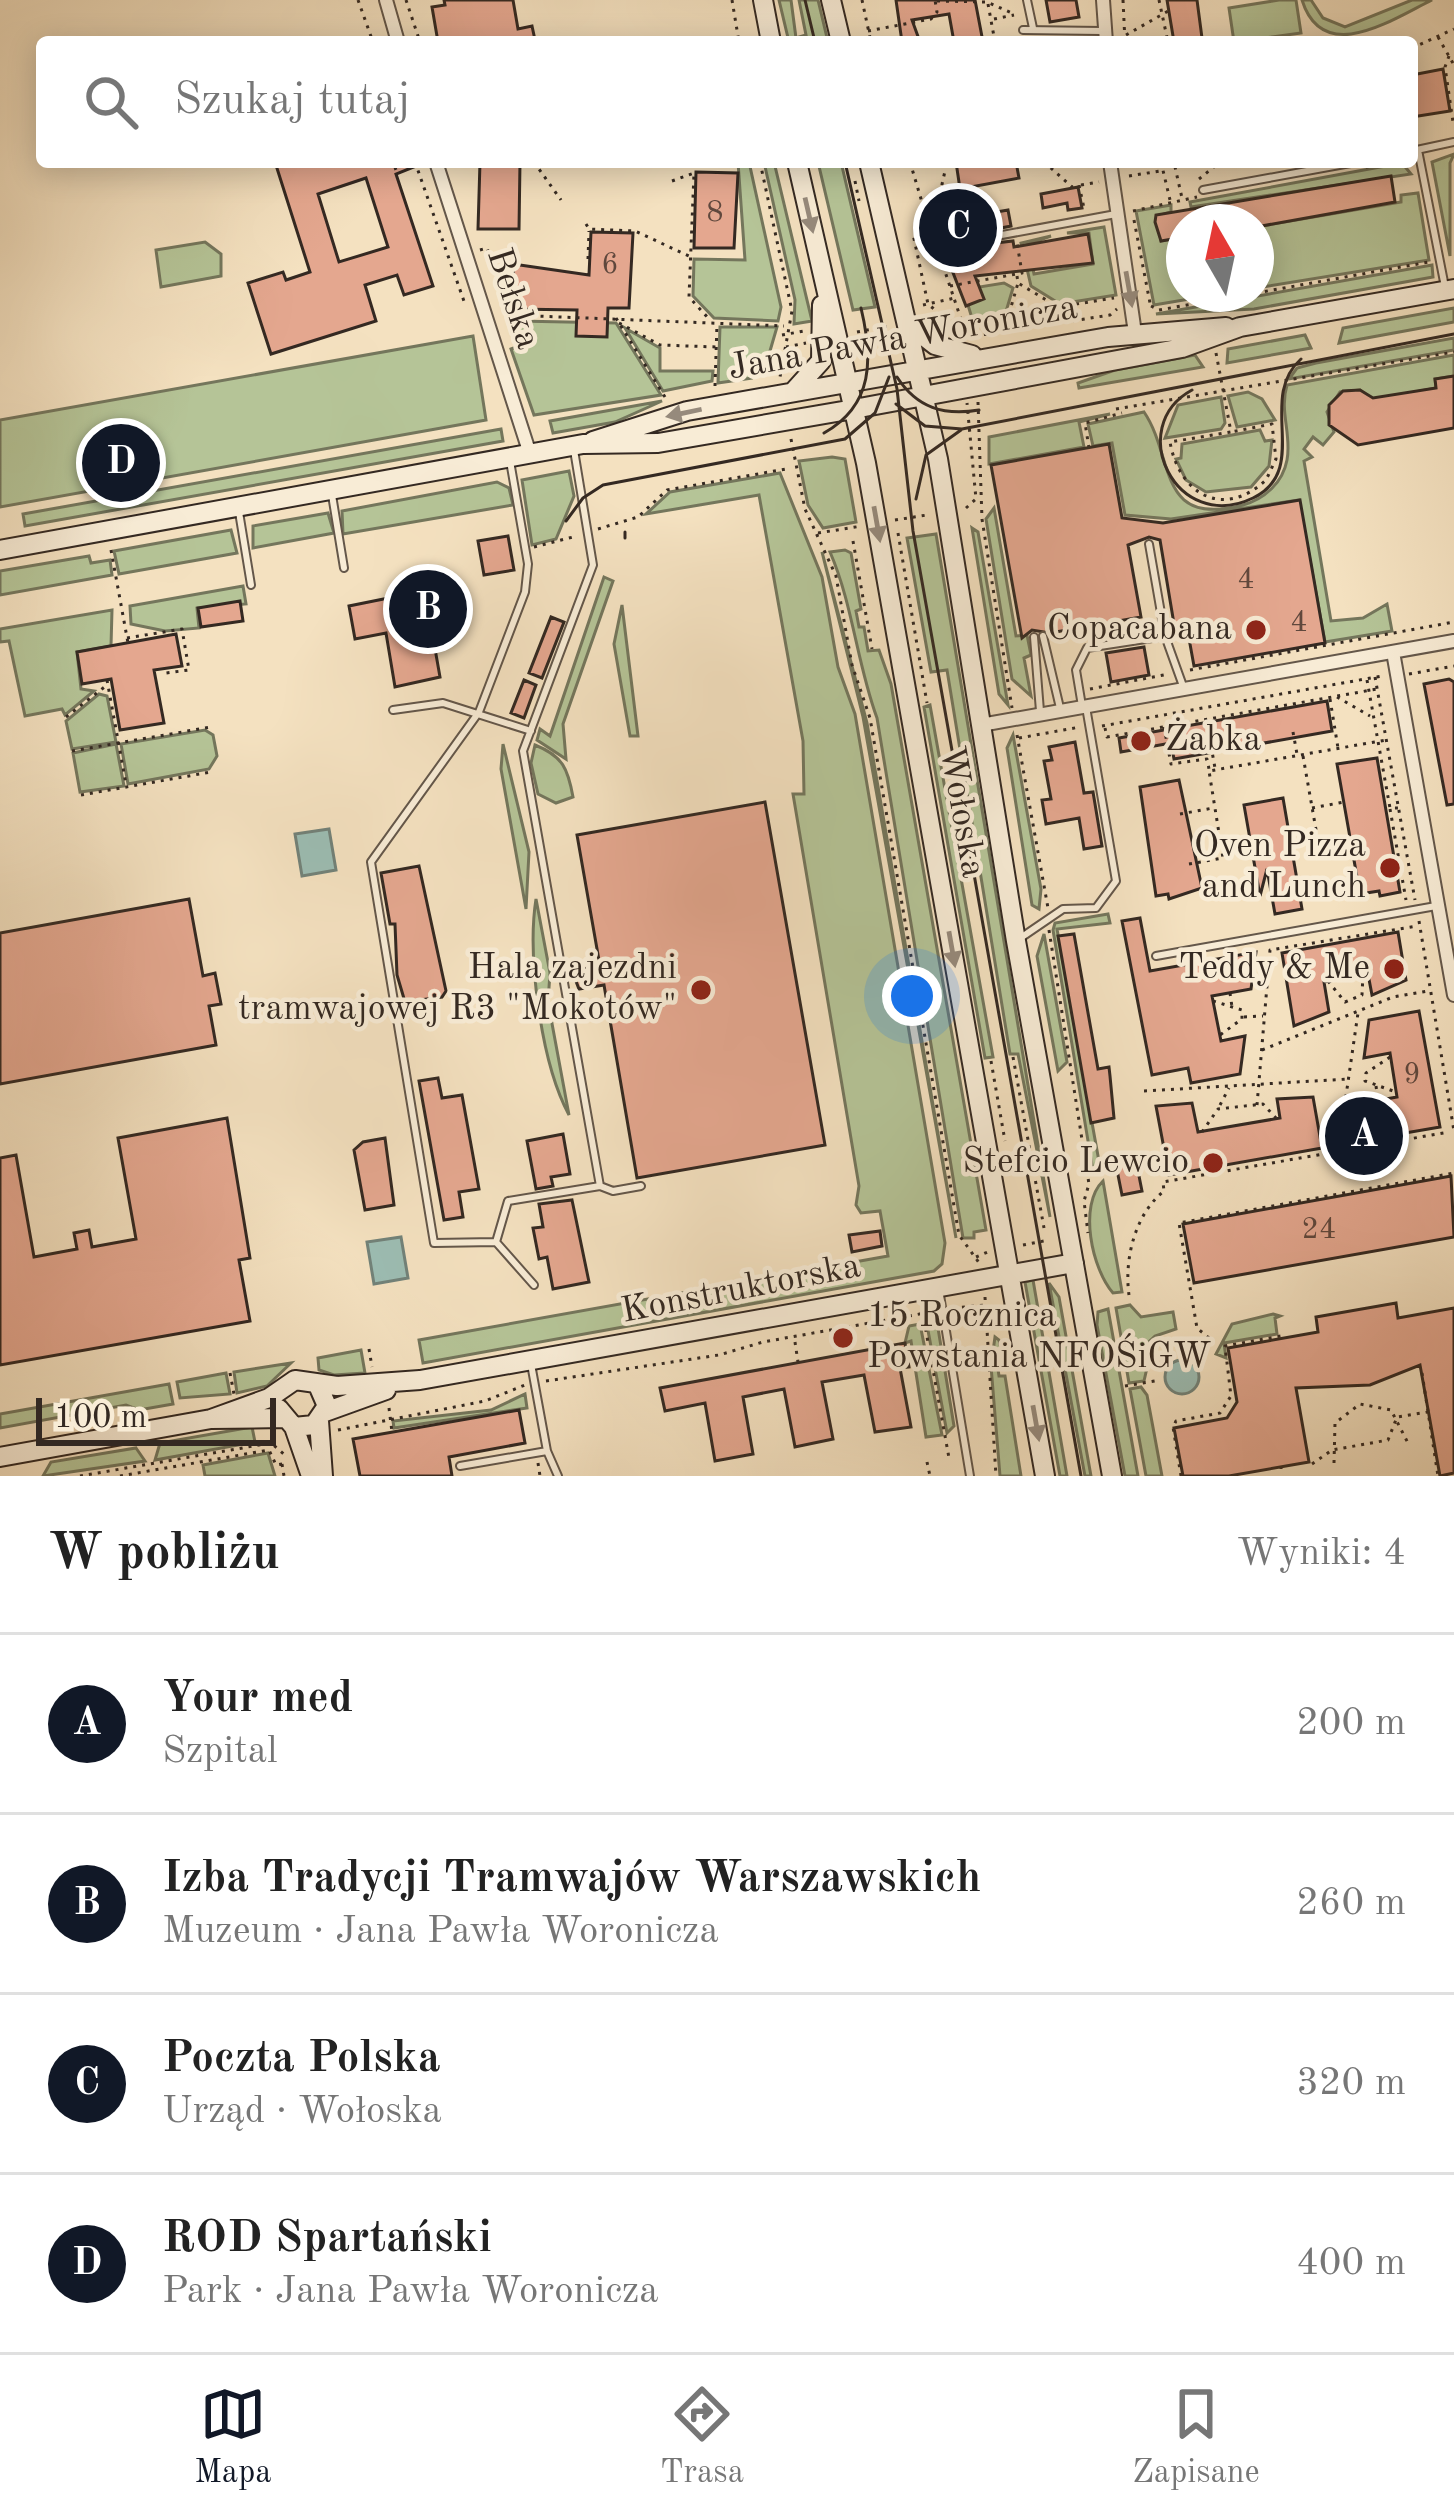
<!DOCTYPE html>
<html lang="pl">
<meta charset="utf-8">
<style>
body{margin:0;font-family:"Old Standard TT",serif;background:#f2f2f2;color:#222}
.compass{position:absolute;left:1166px;top:204px;width:108px;height:108px;border-radius:50%;background:#fff;box-shadow:0 6px 30px #0003;rotate:351deg}
.scale{position:absolute;left:36px;bottom:30px;width:240px;box-sizing:border-box;padding-left:12px;border:6px solid #342922;border-top:0;font-size:33px;line-height:42px;white-space:nowrap;color:#342922;-webkit-text-stroke:9px #f8ecd6;paint-order:stroke}
.you{position:absolute;left:912px;top:996px;width:42px;height:42px;margin:-30px;border:9px solid #fff;border-radius:50%;background:#1a73e8;box-shadow:0 0 0 18px #1a73e833}
.badge{display:grid;place-items:center;width:78px;height:78px;border-radius:50%;background:#111827;color:#fff;font-size:39px;font-weight:700}
.pin{position:absolute;translate:-50% -50%;border:6px solid #fff;box-shadow:0 3px 12px #0006}
.list{margin:0;padding:0;list-style:none}
h2{display:flex;justify-content:space-between;align-items:center;height:156px;margin:0;padding:0 48px;font-size:51px}
h2 small{font-size:39px;font-weight:400;color:#767676}
.list li{display:grid;grid-template-columns:78px 1fr auto;gap:36px;align-items:center;box-sizing:border-box;height:180px;padding:0 48px;border-top:3px solid #e0e0e0}
.list b{display:block;font-size:45px;white-space:nowrap}
.list p{margin:0;font-size:39px;white-space:nowrap;color:#767676}
.list em{font-size:39px;font-style:normal;color:#767676}
.icon{flex:none;width:66px;height:66px;fill:none;stroke:currentColor;stroke-width:2;stroke-linecap:round;stroke-linejoin:round}
.map{position:relative;flex:none;width:1454px;height:1476px;overflow:hidden}
.search{position:absolute;background:#fff;box-shadow:0 6px 30px #0003;left:36px;right:36px;top:36px;height:132px;display:flex;align-items:center;gap:30px;box-sizing:border-box;padding:0 42px;border-radius:12px;color:#767676;font-size:45px}
.sheet{height:876px;background:#fff}
nav{display:flex;justify-content:space-around;align-items:center;box-sizing:border-box;height:168px;border-top:3px solid #e0e0e0;background:#fff;font-size:33px;color:#767676}
nav a{display:grid;justify-items:center;gap:6px}
nav .on{color:#111827}
.map>svg:first-child{display:block}
</style>
<div class="map">
<svg width="1454" height="1476" viewBox="0 0 1454 1476">
<rect width="100%" height="100%" fill="#f4e1c0"/>
<filter id="stains"><feTurbulence type="fractalNoise" baseFrequency=".00167" numOctaves="4"/><feColorMatrix values="0 0 0 0 .2 0 0 0 0 .09 0 0 0 0 .02 0 0 0 .5 -.17"/></filter>
<radialGradient id="worn" r=".72"><stop offset=".6" stop-color="#630" stop-opacity="0"/><stop offset="1" stop-color="#630" stop-opacity=".3"/></radialGradient>
<path fill="#b5c497" stroke="#74765c" stroke-width="3" d="M779,0H791L796,38L806,35L799,0H818L828,42H789Z
M1279,0H1296L1301,33L1234,42L1229,8Z
M1302,0H1311L1323,18L1345,27L1412,0H1432C1393,19 1323,67 1302,0Z
M1454,154L1450,163V256L1432,162Z
M738,162H749L781,307L778,321L714,318L693,296L694,259L745,260Z
M764,162H774L812,321L794,324L795,300Z
M818,162H841L875,307L853,310Z
M1402,163L1411,174L1191,207L1190,202Z
M1418,193L1429,260L1256,288V227L1401,202V195Z
M1171,205V212L1157,216L1161,241L1184,237V294H1219L1154,305L1136,211Z
M1104,227L1116,295L1060,304L1031,286L1021,243L1051,236L1028,244L1034,274L1093,264L1089,233H1067Z
M205,242L221,254V276L161,287L156,250Z
M1432,265L1433,277L1254,309L1156,314Z
M1004,283L1013,288L1002,325L985,330L984,325H974L968,305L979,287Z
M1454,308V322L1339,343L1343,328Z
M517,321L616,323L661,395L534,415L511,349L522,345Z
M720,327H777L765,368L752,378L718,383Z
M625,328L660,348V371H713L712,381L663,391Z
M1305,335L1311,348L1227,363L1228,349Z
M473,336L486,420L0,507V420Z
M1454,338V350L1289,379L1297,368L1316,363Z
M1195,355L1203,367L1079,388L1078,383L1115,370Z
M1454,355V376L1435,379L1436,388L1373,400L1360,390L1340,392L1327,412L1334,432L1323,445L1313,437L1304,449L1312,457L1304,461L1331,621L1363,618L1387,604L1392,631L1325,642L1299,500L1171,519L1125,515L1112,443L1093,446L1088,424L1144,412C1175,457 1156,528 1243,505C1265,499 1283,482 1287,460C1292,435 1279,411 1287,385Z
M1248,392L1262,399L1275,420L1237,427L1228,396Z
M1221,397L1225,423L1221,429L1165,438L1178,405Z
M662,401L615,422L553,433L550,421Z
M1110,414L1079,422L1084,447L989,464V437Z
M501,429L503,441L25,526L23,514Z
M1260,430L1265,441L1272,440L1269,466L1251,487L1206,492L1186,480L1176,459L1181,458L1182,444Z
M832,457L845,459L856,522L823,528L808,505L799,461Z
M569,471L574,496L556,539L532,545L522,480Z
M780,473L822,577L838,667L855,714L945,1243L942,1264L934,1271L423,1363L419,1340L888,1256L880,1211L861,1213L856,1205L859,1186L793,794H804L803,741L759,495L646,514L670,492Z
M497,482L509,488L513,505L343,534L342,511Z
M994,508L1016,636L1027,635L1031,655L1024,658L1031,696L1012,679L986,519Z
M328,513L334,533L253,548V526Z
M972,528L978,532L1008,705L999,694Z
M231,530L237,553L119,574L114,551Z
M936,534L1050,1217L1018,1054H1010L947,670L931,672L907,538Z
M845,550L851,553L861,609L856,611L859,627H864L868,651L879,650L891,684L986,1230L974,1232V1238H963L877,718C857,664 853,605 830,552Z
M822,552L867,723L956,1238L863,717Z
M89,556L91,563L110,560L112,575L0,595V571Z
M604,577L613,581L563,724L566,759L537,740L540,729L550,736Z
M243,586L246,604L197,608L199,628L165,631L131,624L130,606Z
M622,605L638,736H630L614,644Z
M112,610L111,646L77,652L81,689L94,691L65,715L62,709L25,716L9,641L0,642V629Z
M99,694L107,696L116,742L72,749L66,721Z
M930,705L993,1057L985,1058L924,707Z
M205,730L213,735L217,756L209,769L128,784L121,744Z
M1013,735L1041,889L1039,909L1032,905L1007,748Z
M116,744L124,786L80,792L73,753Z
M503,744L529,852L526,909L501,769Z
M535,745C563,756 568,769 573,797L556,803L538,794L531,763Z
M536,899L550,973L548,1002L569,1115C541,1063 527,956 536,899Z
M1108,914L1110,923L1057,929L1100,1167L1093,1171L1053,930L1055,923Z
M1044,934L1067,1062L1058,1071L1037,956Z
M1103,1181L1122,1292L1113,1293C1092,1269 1078,1205 1103,1181Z
M1033,1280L1067,1476H1060L1025,1282Z
M1049,1283L1059,1297L1091,1476H1085Z
M1130,1305L1141,1317L1173,1312L1176,1329L1155,1336L1138,1352L1149,1359L1144,1381L1129,1383L1116,1308Z
M1108,1309L1138,1476H1125L1097,1325L1098,1312Z
M1273,1314L1280,1316L1275,1318L1277,1334L1224,1343L1226,1358L1216,1354L1232,1324Z
M937,1322L954,1426L947,1433L927,1325Z
M920,1324L942,1435L926,1437L911,1341L905,1343L909,1326Z
M995,1337L999,1340L1002,1354L996,1356L999,1376H1005L1021,1476H1000L991,1366Z
M361,1350L365,1373L334,1375L319,1370L318,1358Z
M291,1363L267,1386L237,1393L234,1372Z
M226,1373L230,1394L180,1398L177,1382Z
M169,1384L173,1404L139,1410L126,1405L0,1428V1414Z
M1141,1387L1147,1395L1162,1476H1146L1130,1389Z
M525,1394L527,1408L394,1428L393,1421L491,1410Z
M252,1427L255,1442L155,1460L160,1443Z
M136,1448L145,1461L43,1476L51,1462Z
M268,1453L275,1476H205L203,1465Z"/>
<path fill="#9cbdb3" stroke="#728279" stroke-width="3" d="M329,829L336,870L302,876L295,834Z
M401,1237L408,1278L374,1284L367,1242Z
M1165 1377a17 17 0 1 1 34 0a17 17 0 1 1-34 0Z"/>
<path fill="#e4a78f" stroke="#342922" stroke-width="3" fill-rule="evenodd" d="M444,0H513L518,29L532,26L535,40L438,42L432,7L445,5Z
M896,0H975L983,42H954L949,14L912,20L920,42H902Z
M1046,0H1076L1079,17L1050,22Z
M1167,0H1197L1202,38L1174,42Z
M1443,69L1450,111L1412,117V75Z
M275,162H426L396,174L433,286L404,295L397,275L365,285L376,321L271,354L248,283L283,272L286,280L310,272ZM366,178L388,247L339,262L318,194Z
M480,162H520L519,229H478Z
M956,162H1016L1019,178L960,189Z
M696,172L738,173L734,248H694Z
M1391,176L1395,202L1256,227V222H1184V237L1161,241L1155,222L1156,215Z
M1078,187L1082,208L1068,210L1067,203L1043,208L1041,194Z
M1008,210L1011,226L971,234L970,246L1013,241L1014,247L1088,234L1093,263L975,276L984,299L966,306L950,265L958,264L951,220Z
M591,232L633,233L629,308H608L607,337L576,336L577,310L515,309L513,264L589,275Z
M1454,376V428L1358,445L1329,425V405L1343,391L1360,390L1373,398L1436,388L1435,379Z
M1109,444L1122,518L1163,523L1300,500L1325,643L1194,666L1186,622L1174,624L1160,540L1149,537L1128,545L1141,617L1050,633L1032,630L1022,638L991,465Z
M508,536L514,570L484,575L478,541Z
M433,589H446L451,622L431,626L440,677L395,687L386,633L355,639L349,606Z
M240,601L243,621L201,627L198,608Z
M551,617L564,622L542,678L529,673Z
M176,634L182,666L154,670L164,723L120,730L111,679L82,684L77,652Z
M1144,647L1149,675L1111,682L1106,653Z
M1449,679L1454,682V804L1447,805L1424,684Z
M524,680L536,685L524,718L511,713Z
M1327,701L1332,731L1174,759L1171,743L1121,752L1119,738Z
M1075,742L1084,793L1093,792L1102,846L1084,849L1079,818L1046,824L1042,800L1051,799L1044,761L1052,760L1049,747Z
M1377,758L1400,892L1380,896L1379,891L1360,894L1337,764Z
M1179,780L1202,888L1169,899L1168,894L1156,896L1140,787Z
M1283,798L1302,909L1275,914L1267,869L1260,896L1244,805Z
M765,802L825,1145L637,1178L604,985L579,989L572,971L600,966L577,835Z
M419,866L446,991L442,997L405,1002L397,975L395,924H390L381,873Z
M189,899L203,976L215,973L221,1004L209,1006L216,1045L0,1084V933Z
M1140,918L1150,971L1256,952L1251,989L1212,996L1221,1041L1245,1036L1240,1074L1191,1083L1188,1068L1152,1075L1122,921Z
M1398,932L1406,980L1372,995L1368,974L1324,982L1329,1012L1294,1026L1282,953Z
M1074,934L1098,1069L1109,1067L1110,1076L1114,1118L1091,1123L1058,936Z
M1419,1011L1440,1127L1353,1142L1358,1104L1397,1097L1390,1053L1364,1058L1369,1020Z
M438,1078L442,1098L462,1095L479,1189L459,1192L463,1217L444,1220L419,1081Z
M1313,1097L1322,1148L1169,1175L1156,1106L1192,1103L1198,1132L1280,1118L1277,1099Z
M227,1118L250,1258L239,1260L250,1321L0,1365V1158L16,1155L34,1257L77,1249L74,1233L89,1230L92,1247L136,1239L118,1138Z
M563,1134L570,1174L551,1177L553,1186L536,1189L527,1141Z
M385,1138L394,1205L365,1210L354,1150L363,1142Z
M1135,1156L1142,1191L1122,1195L1115,1160Z
M1451,1176L1454,1237L1194,1283L1183,1224Z
M572,1200L589,1282L553,1289L547,1257L539,1259L533,1228L543,1227L539,1204Z
M880,1231L882,1246L852,1252L849,1235Z
M1396,1303L1398,1318L1454,1308V1473L1440,1476L1420,1365L1370,1385L1296,1388L1309,1462L1229,1476H1183L1174,1428L1227,1418L1237,1402L1228,1348L1318,1332L1316,1317Z
M905,1343L909,1367L900,1368L911,1427L875,1432L864,1375L822,1382L833,1439L795,1447L784,1389L743,1397L753,1454L715,1461L705,1403L665,1411L660,1388Z
M519,1410L525,1443L449,1457L452,1476H360L353,1439Z"/>
<g fill="none" stroke-linecap="round" stroke-linejoin="round">
<g stroke="#64574a" stroke-width="10">
<path id="lane" d="M1027,0L1033,28
M1023,30L1102,31
M1418,150L1445,287
M1412,151L1454,142
M1203,190L1356,162
M975,240L1116,214
M574,450L593,565L523,751L600,1186
M510,461L528,564L525,592L479,712L371,862L434,1243L496,1242L508,1201L600,1186L613,1191L641,1186
M332,495L344,568
M239,512L251,585
M1149,544L1165,636L1183,686
M1043,636L1060,708
M1034,637L1040,711
M1082,706L1076,670L1087,648L1165,636
M393,710L443,703L531,731
M1019,939L1063,909L1096,908L1116,881L1086,707
M1156,956L1436,906
M496,1242L534,1285
M939,1289L970,1476
M531,1364L547,1451L558,1476
M460,1466L547,1451"/>
</g>
<g stroke="#64574a" stroke-width="16">
<path id="street" d="M386,0L398,42
M1103,0L1106,42
M436,162L530,454
M1110,162L1135,333
M1393,652L1454,995
M981,725L1454,641"/>
</g>
<g stroke="#342922" stroke-width="22">
<path id="secondary" d="M763,0L771,42
M831,0L841,42
M797,162L866,463L1045,1476
M869,162L938,459L1016,941L1112,1476
M908,324L935,345L972,355
M793,392L821,361L822,305
M593,441L687,411L1108,337L1226,327
M0,550L583,444L658,443L854,409L1182,348L1240,327L1454,289
M279,1409L294,1427L314,1425L327,1406L317,1383
M325,1412L386,1390
M211,1419L269,1398L295,1380L337,1386L420,1380L1074,1263
M319,1421L323,1476
M294,1427L311,1476
M0,1457L211,1419L283,1418"/>
</g>
<path stroke="#342922" stroke-width="3" stroke-dasharray="3 6" stroke-linecap="butt" d="M358,0L373,42
M406,0L420,42
M732,0L739,42
M862,0L871,42
M1123,0L1125,42
M1159,0L1168,42
M937,1L987,2L1014,14
M988,4L995,42
M994,19L1014,15
M868,31L931,19L937,12L935,0
M1126,35L1170,10
M1438,37L1454,65
M1412,48L1454,29
M1449,56L1445,67L1453,122
M415,162L465,304
M534,162L561,200
M760,162L792,311L780,377
M910,162L930,229
M1044,162L1072,187L1079,185L1084,208
M1161,162L1170,200
M1167,162L1175,167L1182,198
M1366,167L1394,162
M394,169L413,162
M1129,176L1160,171
M1199,179L1220,162
M672,181L694,173L689,297L709,319
M855,181L859,201
M1081,185L1099,182
M1133,211L1197,197
M1134,220L1150,303
M586,224L589,229L635,231L689,256
M932,229L947,162
M480,250L487,248L511,315L784,326
M588,259L589,231
M1017,276L1018,283L1058,307L1114,298
M950,286L1022,273L1017,243
M1256,293L1429,262
M923,305L955,298
M1151,306L1159,310L1249,294
M1011,315L1054,308
M616,318L665,397
M927,318L944,328
M619,323L660,345L717,347
M1004,331L1018,283
M857,332L889,326
M961,332L928,304L913,234L931,230L966,334
M782,335L804,331
M975,336L1110,315L1117,309
M786,347L806,343
M1216,353L1231,432L1170,442C1179,494 1223,520 1266,480L1276,459L1272,424L1231,432
M715,386L717,324
M978,402L982,519L1012,708
M1116,409L1454,352
M791,439L805,509L836,576L852,665L870,718L959,1235L980,1264
M1089,448L1085,423L1122,413
M966,508L976,499L967,403
M895,520L927,515
M598,529L638,517L667,490L786,469
M818,533L862,526
M898,533L927,703
M853,541L872,649
M534,547L577,536
M111,550L128,643
M127,638L182,629L189,670L166,673L165,668
M1190,670L1454,622
M1409,674L1454,666
M1375,677L1415,900
M107,680L126,784
M1367,680L1390,808H1399
M1090,689L1169,674
M1337,697L1370,716
M1330,699L1338,748
M66,717L107,685
M1102,726L1382,676
M1164,727L1171,764L1207,759L1209,769
M1105,728L1107,737L1377,689
M1293,732L1297,754
M1017,735L1048,908
M1019,738L1080,727
M1211,746L1215,768
M72,751L211,727
M1303,756L1321,858L1353,853
M81,795L211,772
M1312,808L1344,802
M1390,809L1406,900
M1180,814L1213,808
M1286,846L1314,841
M1189,864L1223,858L1209,771L1386,740
M1419,921L1454,1131
M1049,930L1089,1184L1084,1201L1088,1233
M1328,981L1345,1002L1362,995L1363,975
M1230,993L1232,1007
M1213,1001L1242,1010V1019L1220,1035
M1244,1017L1263,1016
M1262,1050L1393,997L1428,991
M1013,1057L1044,1228
M1390,1057L1366,1073L1365,1081L1396,1092
M991,1061L1005,1141
M1376,1086L1378,1100
M1144,1091L1348,1079
M1220,1105L1229,1088
M1257,1105L1270,950L1417,926
M1202,1132L1218,1109L1263,1104L1276,1118
M1338,1151L1358,1013
M1023,1245L1049,1240
M976,1257L990,1251
M1129,1295C1124,1259 1135,1214 1164,1191L1163,1182L1449,1132
M985,1297L996,1476
M953,1308L985,1305
M924,1320L949,1458
M1209,1338L1197,1328L1179,1223L1454,1173
M795,1342L798,1362
M369,1349L372,1367
M230,1373L234,1394
M1422,1373L1438,1476
M546,1381L719,1355L763,1342L931,1312
M1125,1386L1155,1381
M389,1408L392,1432
M338,1430L485,1401L525,1385
M927,1462L930,1476
M538,1463L540,1476
M1334,1463L1335,1423L1360,1404L1391,1410L1409,1445
M282,1464L284,1476
M1312,1464L1332,1450L1388,1440L1397,1417L1428,1412
M1281,1467V1469
M80,1476L271,1443L285,1455
M120,1476L269,1450L276,1465L287,1463
M1181,1476L1173,1427L1176,1421L1220,1413L1231,1396L1225,1346L1281,1336"/>
<use href="#lane" stroke="#f8ecd6" stroke-width="6"/>
<use href="#street" stroke="#f8ecd6" stroke-width="12"/>
<use href="#secondary" stroke="#f8ecd6" stroke-width="18"/>
<path stroke="#342922" stroke-width="3" d="M805,0L815,42
M845,162L897,389L913,531L1081,1476
M897,377C917,408 944,416 979,410
M1192,390C1124,427 1176,535 1253,498C1312,469 1256,399 1301,359
M896,404L925,426L962,429L1454,334
M824,433C874,405 873,358 861,308
M916,499L926,455L961,430
M566,521L583,498L603,485L845,439L875,413L889,377
M625,532V538"/>
</g>
<defs><path id="oneway-solid" d="M-6-.8H1V-3.2L6.5 0L1 3.2V.8H-6Z" transform="scale(3)"/></defs>
<g fill="#968a7c">
<use href="#oneway-solid" transform="translate(809 215) rotate(77)"/>
<use href="#oneway-solid" transform="translate(1129 289) rotate(80)"/>
<use href="#oneway-solid" transform="translate(684 413) rotate(168)"/>
<use href="#oneway-solid" transform="translate(877 524) rotate(80)"/>
<use href="#oneway-solid" transform="translate(952 949) rotate(80)"/>
<use href="#oneway-solid" transform="translate(1036 1423) rotate(80)"/>
</g>
<g fill="#8f2418" stroke="#f8ecd6" stroke-width="4.5">
<circle cx="1256" cy="630" r="12"/>
<circle cx="1141" cy="741" r="12"/>
<circle cx="1390" cy="868" r="12"/>
<circle cx="1394" cy="969" r="12"/>
<circle cx="701" cy="990" r="12"/>
<circle cx="1213" cy="1163" r="12"/>
<circle cx="843" cy="1338" r="12"/>
</g>
<g text-anchor="middle" dominant-baseline="central" stroke-width="9" stroke-linejoin="round" paint-order="stroke">
<g font-size="30" fill="#60483d">
<text x="715" y="213">8</text>
<text x="610" y="265">6</text>
<text x="1246" y="580">4</text>
<text x="1299" y="623">4</text>
<text x="1412" y="1075">9</text>
<text x="1319" y="1230">24</text>
</g>
<g font-size="36" fill="#342922" stroke="#f8ecd6">
<text transform="translate(512 299) rotate(72)">Bełska</text>
<text transform="translate(903 339) rotate(-10)">Jana Pawła Woronicza</text>
<text transform="translate(961 812) rotate(80)">Wołoska</text>
<text transform="translate(741 1290) rotate(-11)">Konstruktorska</text>
</g>
<g font-size="36" fill="#342922" stroke="#f8ecd6" text-anchor="end">
<text x="1232" y="630">Copacabana</text>
<text x="1165" y="741" text-anchor="start">Żabka</text>
<text x="1366" y="847">Oven Pizza<tspan x="1366" dy="41">and Lunch</tspan></text>
<text x="677" y="969">Hala zajezdni<tspan x="677" dy="41">tramwajowej R3 "Mokotów"</tspan></text>
<text x="1370" y="969">Teddy &amp; Me</text>
<text x="1189" y="1163">Stefcio Lewcio</text>
<text x="867" y="1317" text-anchor="start">15 Rocznica<tspan x="867" dy="41">Powstania NFOŚiGW</tspan></text>
</g>
</g>
<rect width="100%" height="100%" filter="url(#stains)"/>
<rect width="100%" height="100%" fill="url(#worn)"/>
</svg>
<svg class="compass" viewBox="-18 -18 36 36"><path d="M0-13l5 13h-10z" fill="#e53935"/><path d="M0 13l5-13h-10z" fill="#767676"/></svg>
<div class="scale">100 m</div>
<div class="you"></div>
<div class="pin badge" style="left:1364px;top:1136px">A</div>
<div class="pin badge" style="left:428px;top:609px">B</div>
<div class="pin badge" style="left:958px;top:228px">C</div>
<div class="pin badge" style="left:121px;top:463px">D</div>
<div class="search"><svg class="icon" aria-label="search" viewBox="0 0 24 24"><circle cx="10" cy="10" r="6"/><path d="M15 15l6 6"/></svg>Szukaj tutaj</div>
</div>
<section class="sheet">
<h2>W pobliżu<small>Wyniki: 4</small></h2>
<ul class="list">
<li><span class="badge">A</span><div><b>Your med</b><p>Szpital</p></div><em>200 m</em></li>
<li><span class="badge">B</span><div><b>Izba Tradycji Tramwajów Warszawskich</b><p>Muzeum · Jana Pawła Woronicza</p></div><em>260 m</em></li>
<li><span class="badge">C</span><div><b>Poczta Polska</b><p>Urząd · Wołoska</p></div><em>320 m</em></li>
<li><span class="badge">D</span><div><b>ROD Spartański</b><p>Park · Jana Pawła Woronicza</p></div><em>400 m</em></li>
</ul>
</section>
<nav>
<a class="on"><svg class="icon" aria-label="map" viewBox="0 0 24 24"><path d="M3 6l6-2 6 2 6-2v14l-6 2-6-2-6 2zM9 4v14M15 6v14"/></svg>Mapa</a>
<a><svg class="icon" aria-label="directions" viewBox="0 0 24 24"><path d="M12 3l9 9-9 9-9-9zM9 14v-3h6M13 9l2 2-2 2"/></svg>Trasa</a>
<a><svg class="icon" aria-label="saved" viewBox="0 0 24 24"><path d="M7 4h10v16l-5-4-5 4z"/></svg>Zapisane</a>
</nav>
